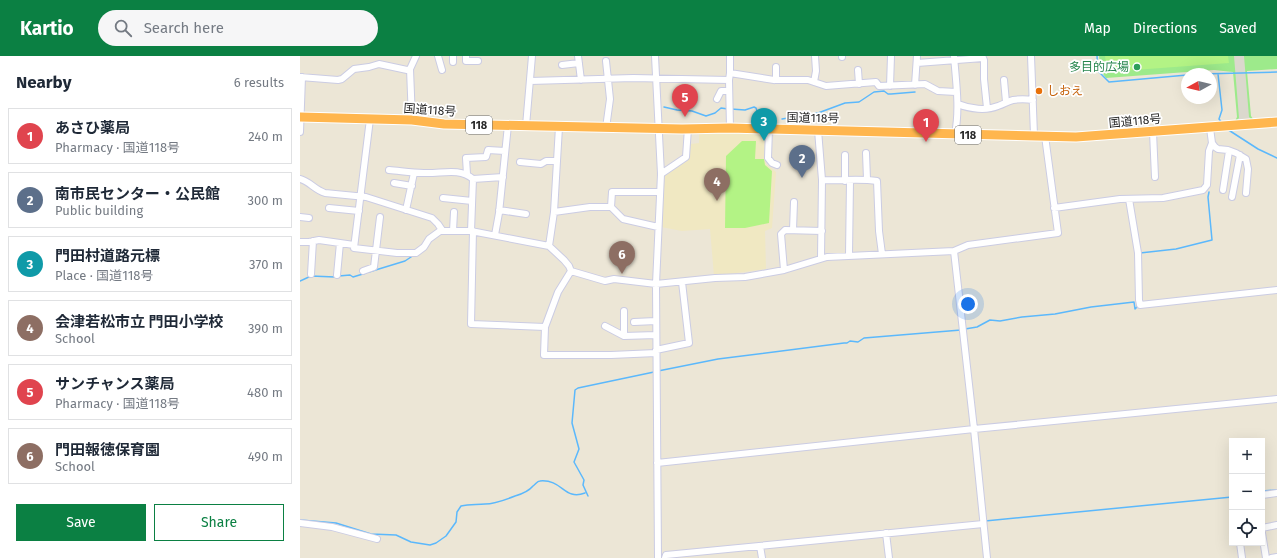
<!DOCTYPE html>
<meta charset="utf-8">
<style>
body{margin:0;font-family:"Fira Sans","Noto Sans JP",sans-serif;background:#f6f6f7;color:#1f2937}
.controls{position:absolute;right:12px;bottom:12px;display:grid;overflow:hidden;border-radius:0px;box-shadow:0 4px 16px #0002}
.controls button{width:36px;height:36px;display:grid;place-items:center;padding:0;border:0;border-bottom:1px solid #e0e1e3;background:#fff;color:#1f2937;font:20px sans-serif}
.compass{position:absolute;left:881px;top:12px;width:36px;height:36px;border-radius:50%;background:#fff;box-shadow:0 4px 16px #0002;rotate:262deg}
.you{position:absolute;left:668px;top:248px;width:14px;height:14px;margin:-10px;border:3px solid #fff;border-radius:50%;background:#1a73e8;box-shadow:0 0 0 6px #1a73e833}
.badge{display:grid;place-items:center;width:26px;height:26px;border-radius:50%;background:#0b8043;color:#fff;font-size:13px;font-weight:700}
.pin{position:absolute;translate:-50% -33px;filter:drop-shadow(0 1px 2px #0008)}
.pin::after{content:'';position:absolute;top:21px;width:14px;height:12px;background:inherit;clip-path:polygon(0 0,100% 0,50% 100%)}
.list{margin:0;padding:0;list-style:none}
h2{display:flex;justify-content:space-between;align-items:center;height:52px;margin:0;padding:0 16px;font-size:17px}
h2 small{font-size:13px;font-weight:400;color:#747a83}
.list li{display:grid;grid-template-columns:26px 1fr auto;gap:12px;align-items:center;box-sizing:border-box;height:56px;margin:0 8px 8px;padding:0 8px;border:1px solid #e0e1e3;border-radius:0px}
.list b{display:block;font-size:15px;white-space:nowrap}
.list p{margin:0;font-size:13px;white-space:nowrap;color:#747a83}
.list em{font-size:13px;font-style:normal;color:#747a83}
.actions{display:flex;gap:8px;padding:12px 16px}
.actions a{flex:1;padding:9px 0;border:1px solid #0b8043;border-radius:0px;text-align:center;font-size:14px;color:#0b8043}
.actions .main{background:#0b8043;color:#fff}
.icon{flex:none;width:22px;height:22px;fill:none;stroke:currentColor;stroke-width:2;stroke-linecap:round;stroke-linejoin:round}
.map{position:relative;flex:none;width:977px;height:502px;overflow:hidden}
header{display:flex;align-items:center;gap:24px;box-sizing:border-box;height:56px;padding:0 20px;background:#0b8043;color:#fff}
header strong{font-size:19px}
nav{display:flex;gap:22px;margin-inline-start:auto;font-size:14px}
.search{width:280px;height:36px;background:#f6f6f7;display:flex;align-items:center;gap:10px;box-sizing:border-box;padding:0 14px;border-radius:22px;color:#747a83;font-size:15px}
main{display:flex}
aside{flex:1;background:#fff}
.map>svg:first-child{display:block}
</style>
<header>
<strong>Kartio</strong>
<div class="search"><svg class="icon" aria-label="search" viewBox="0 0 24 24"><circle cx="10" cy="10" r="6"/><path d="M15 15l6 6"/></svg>Search here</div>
<nav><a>Map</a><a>Directions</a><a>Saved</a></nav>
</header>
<main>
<aside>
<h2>Nearby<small>6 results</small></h2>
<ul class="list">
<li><span class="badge" style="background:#e0444e">1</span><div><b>あさひ薬局</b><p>Pharmacy · 国道118号</p></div><em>240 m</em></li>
<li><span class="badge" style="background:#5c6f8a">2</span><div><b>南市民センター・公民館</b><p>Public building</p></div><em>300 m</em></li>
<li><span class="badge" style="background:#0f9aa8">3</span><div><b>門田村道路元標</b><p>Place · 国道118号</p></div><em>370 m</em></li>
<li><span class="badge" style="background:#8d6e63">4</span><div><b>会津若松市立 門田小学校</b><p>School</p></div><em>390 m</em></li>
<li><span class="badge" style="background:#e0444e">5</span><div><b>サンチャンス薬局</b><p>Pharmacy · 国道118号</p></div><em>480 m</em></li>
<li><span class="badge" style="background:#8d6e63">6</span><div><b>門田報徳保育園</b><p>School</p></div><em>490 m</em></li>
</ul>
<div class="actions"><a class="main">Save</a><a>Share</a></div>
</aside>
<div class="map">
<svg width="977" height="502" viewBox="0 0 977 502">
<rect width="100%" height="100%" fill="#ece6d6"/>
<path fill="#f0e8c2" d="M399,76L466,78L465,104L466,108L476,116L472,172L465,175L466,213L414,220L410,173L382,175L361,171L363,120L389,102L391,88L399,87Z"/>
<path fill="#9dea8b" d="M799,0H977V13L947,15L951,60L956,67L933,69L937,61L933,16L914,14L806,22L801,15Z"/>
<path fill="#b3f385" d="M805,0H928L929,7L807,16Z
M442,85H456L455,103H464L465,109L472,115L469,167L445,172H425L426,100Z"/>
<path fill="#dbd8cd" d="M934,0H944L949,61L954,66L934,67L939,62Z"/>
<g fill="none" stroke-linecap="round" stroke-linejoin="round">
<path stroke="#5bb8fc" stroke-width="1.5" d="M797,0L798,15L809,26L887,19
M901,18L977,16
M918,18L922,54L919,63L922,67
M364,51L377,54L392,55L406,60L415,57L421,52L428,53
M431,53L445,54L454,51L456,52L460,63L465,64
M482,63L518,57L545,47L559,46L574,36L584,35L588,38H591L615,36
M927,73L958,93L977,102
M840,197L876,193L912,184L908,141L909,136
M69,216L105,205L114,199
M39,220L50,219L53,221L66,217
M0,225L11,220L35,221
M665,273L677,271L690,264L700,265L722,261L755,258L791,251L834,246L835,253L838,250
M358,315L418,303L544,287H547L550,285L558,286L564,282L661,274
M962,435L977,434
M288,440L283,429L284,424L274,406L279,393L272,367L275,334L278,332L354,316
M0,464L36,467L71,478L96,479L111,486L130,489L136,487L146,480L156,466L157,456L161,450C170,448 177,449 185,448C195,448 205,444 215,440C222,438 228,436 233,430C236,428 237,425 240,425C263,423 264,445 285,437
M685,465L932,441"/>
<g stroke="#cbcce3" stroke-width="8">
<path id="minor" d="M138,0L142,14
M153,0V6
M166,0V5H178
M278,0L281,24
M355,0L361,118L356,228L358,502
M430,0V17L429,24L430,72
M542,0V1
M654,0C656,26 660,52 655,78
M682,0L684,4V23L687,52
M731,0L734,79
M617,7L683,2
M262,9L279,7
M110,13L112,64
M558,14L559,28
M430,17L474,24H508L526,30L576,26L579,30L625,28L638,35L656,36
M0,21L38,24L42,23L54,13L69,11L79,8L107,14L110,13L116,0
M474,24L476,21V11
M704,24L706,46
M230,25L333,22L429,24
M514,26L516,15L515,0
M615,29L617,0
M590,30L591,0
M417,43L421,35H429
M658,48C670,53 686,55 698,50C704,48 708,45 713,44C719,43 726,43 733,44
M70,63L54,192L97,197H116L124,191L129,183L140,175H171L249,190L264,204L269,210L271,215L258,236L245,271
M226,70L232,0
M306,72L310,43L306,5
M910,72L912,87L915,91L918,93L928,94L936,97L946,103L948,113L946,137
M469,73L468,102L472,107L477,109
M518,74L522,124L521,202
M0,76L2,21
M853,76L855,121
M566,97L567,123
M545,99V125
M220,106L241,108L246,105H257
M89,114C101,115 112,117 124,117C141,118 159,111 173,123L171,175
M167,118L166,102L186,101L188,94L205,95
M361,118L386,101L388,72
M0,123C9,125 15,134 25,137L66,141L132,162L138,168L142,174
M173,123L203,121
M522,124C540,125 559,122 577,125L579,175L582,198
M94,127L112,130
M923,134L929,95
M932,141L940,99
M143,142L172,145
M829,143L838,197L839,244L840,249L977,234
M311,151L312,136H360
M29,152L59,155
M754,152L820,143L863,142L903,134L907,129L909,95L912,87
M106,154L114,117
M199,154L226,158
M254,156L290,151H311L323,163L358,171
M0,161L9,162
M493,174L494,146
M153,175L154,156
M173,175L171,268L245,271L244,299H311L356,297
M195,179L199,157L208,69
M0,186H9L19,184L54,189
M249,190L254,156L259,71
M654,195L674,373L687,502
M549,199L550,125
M484,214L481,178L485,174L522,175
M63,215L74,211L80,161
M271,215L305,225L314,223L356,228L415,222L445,221L484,214L527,201L654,195L668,189L758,177L745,80
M11,218L13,185
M37,219L40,187
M324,255V280
M334,266L356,265
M305,270L324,280L356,279
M356,294L389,287L382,226
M357,407L674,373L977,343
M962,439L977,437
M0,467L32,471L77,483
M962,472L977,469
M586,477L589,502
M962,477L966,502
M940,487L942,502
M460,490L462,502
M365,502L366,499L683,468
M971,502L977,501"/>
</g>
<g stroke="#fff" stroke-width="11">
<path id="highway" d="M0,61L112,64L144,68L382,73L430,72L776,81L977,66"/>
</g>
<use href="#minor" stroke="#fff" stroke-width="6"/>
<use href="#highway" stroke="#ffb64e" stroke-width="9"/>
</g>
<circle fill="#2e9e5b" stroke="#fff" stroke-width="1.5" cx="837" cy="11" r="4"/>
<circle fill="#e8710a" stroke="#fff" stroke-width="1.5" cx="739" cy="35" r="4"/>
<g text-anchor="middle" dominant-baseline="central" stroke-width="3.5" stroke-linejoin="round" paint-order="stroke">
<g fill="#fff" stroke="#686868" stroke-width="1">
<rect x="166" y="60" width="26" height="18" rx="3"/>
<rect x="655" y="70" width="26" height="18" rx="3"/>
</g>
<g font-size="11" font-weight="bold" fill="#272727">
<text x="179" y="69">118</text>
<text x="668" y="79">118</text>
</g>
<g font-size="12" fill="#27864d" stroke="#fff" text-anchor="end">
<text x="829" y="11">多目的広場</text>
</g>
<g font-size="12" fill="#c56008" stroke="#fff" text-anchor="start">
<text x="747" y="35">しおえ</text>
</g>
<g font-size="12" fill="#272727" stroke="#fff">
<text transform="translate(130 54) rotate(4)">国道118号</text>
<text transform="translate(513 62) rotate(1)">国道118号</text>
<text transform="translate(835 65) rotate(-5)">国道118号</text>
</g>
</g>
</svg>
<div class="controls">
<button>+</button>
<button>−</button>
<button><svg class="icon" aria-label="locate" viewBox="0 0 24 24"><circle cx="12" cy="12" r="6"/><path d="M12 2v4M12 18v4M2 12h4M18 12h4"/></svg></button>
</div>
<svg class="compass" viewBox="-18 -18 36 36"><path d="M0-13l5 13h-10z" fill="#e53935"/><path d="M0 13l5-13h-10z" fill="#747a83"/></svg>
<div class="you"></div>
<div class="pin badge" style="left:626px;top:86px;background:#e0444e">1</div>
<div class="pin badge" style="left:502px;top:122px;background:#5c6f8a">2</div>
<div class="pin badge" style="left:464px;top:85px;background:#0f9aa8">3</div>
<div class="pin badge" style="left:417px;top:145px;background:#8d6e63">4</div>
<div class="pin badge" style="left:385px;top:61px;background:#e0444e">5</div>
<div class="pin badge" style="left:322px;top:218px;background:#8d6e63">6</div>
</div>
</main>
